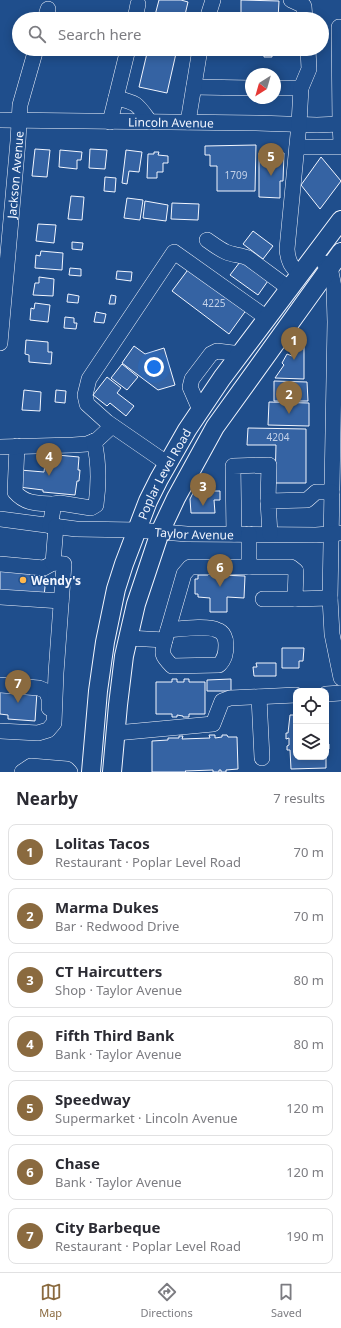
<!DOCTYPE html>
<meta charset="utf-8">
<style>
body{margin:0;font-family:"Noto Sans",sans-serif;background:#f2f2f3;color:#2b2b33}
.controls{position:absolute;right:12px;bottom:12px;display:grid;overflow:hidden;border-radius:8px;box-shadow:0 2px 10px #0003}
.controls button{width:36px;height:36px;display:grid;place-items:center;padding:0;border:0;border-bottom:1px solid #e1e1e2;background:#fff;color:#2b2b33;font:20px sans-serif}
.compass{position:absolute;left:245px;top:68px;width:36px;height:36px;border-radius:50%;background:#fff;box-shadow:0 2px 10px #0003;rotate:217deg}
.you{position:absolute;left:154px;top:367px;width:14px;height:14px;margin:-10px;border:3px solid #fff;border-radius:50%;background:#1a73e8;box-shadow:0 0 0 6px #1a73e833}
.badge{display:grid;place-items:center;width:26px;height:26px;border-radius:50%;background:#8a6a3f;color:#fff;font-size:13px;font-weight:700}
.pin{position:absolute;translate:-50% -33px;filter:drop-shadow(0 1px 2px #0008)}
.pin::after{content:'';position:absolute;top:21px;width:14px;height:12px;background:inherit;clip-path:polygon(0 0,100% 0,50% 100%)}
.list{margin:0;padding:0;list-style:none}
h2{display:flex;justify-content:space-between;align-items:center;height:52px;margin:0;padding:0 16px;font-size:17px}
h2 small{font-size:13px;font-weight:400;color:#7c7c81}
.list li{display:grid;grid-template-columns:26px 1fr auto;gap:12px;align-items:center;box-sizing:border-box;height:56px;margin:0 8px 8px;padding:0 8px;border:1px solid #e1e1e2;border-radius:8px}
.list b{display:block;font-size:15px;white-space:nowrap}
.list p{margin:0;font-size:13px;white-space:nowrap;color:#7c7c81}
.list em{font-size:13px;font-style:normal;color:#7c7c81}
.icon{flex:none;width:22px;height:22px;fill:none;stroke:currentColor;stroke-width:2;stroke-linecap:round;stroke-linejoin:round}
.map{position:relative;flex:none;width:341px;height:772px;overflow:hidden}
.search{position:absolute;background:#fff;box-shadow:0 2px 10px #0003;left:12px;right:12px;top:12px;height:44px;display:flex;align-items:center;gap:10px;box-sizing:border-box;padding:0 14px;border-radius:22px;color:#7c7c81;font-size:15px}
.sheet{height:500px;background:#fff}
nav{display:flex;justify-content:space-around;align-items:center;box-sizing:border-box;height:56px;border-top:1px solid #e1e1e2;background:#fff;font-size:11px;color:#7c7c81}
nav a{display:grid;justify-items:center;gap:2px}
nav .on{color:#8a6a3f}
.map>svg:first-child{display:block}
</style>
<div class="map">
<svg width="341" height="772" viewBox="0 0 341 772">
<rect width="100%" height="100%" fill="#1f4e8c"/>
<path fill="#3563a3" stroke="#f2f6ff" d="M159,0H181L188,2L184,19H154Z
M241,0L279,1L278,19H241Z
M148,49H177L167,93L139,87Z
M241,49H278V53H272V57H264V52H241Z
M256,145L255,191H217V166H210V155H205V146Z
M35,149L50,150L47,177L32,176Z
M90,149L107,150L105,169L89,168Z
M60,150L82,152L81,160H77V169L59,167Z
M126,150L142,152L139,172L129,171L127,184L122,183Z
M154,152H159L158,155L168,156V163H163V172H157V178H147L148,154H154Z
M259,153H284L283,181H280V198L259,197Z
M321,157L341,181L320,209L301,185Z
M105,177L116,178L115,192L104,191Z
M71,196L84,197L82,220L68,219Z
M127,198L143,200L140,220L124,218Z
M145,201L168,205L166,221L143,218Z
M172,203L199,204L198,220L171,219Z
M38,224L56,225L54,243L36,241Z
M253,231L273,246L263,259L243,244Z
M72,242L83,243L82,250L72,249Z
M41,251L63,253L62,270L35,268L36,255L40,256Z
M243,258L270,278L258,295L230,275Z
M190,267L247,309L229,334L172,291Z
M70,268L81,269V276L69,275Z
M117,271L132,272L131,281L116,279Z
M39,277L54,279L53,296L33,295L35,283H39Z
M68,294L79,296L78,303L67,302Z
M111,295L116,296L115,304H109Z
M35,303L50,305L48,322L30,320L31,308L34,309Z
M96,312L106,314L104,323L94,322Z
M65,317L74,318V323H77L76,329L64,328Z
M26,340L48,342V352H52L51,364L29,362V355L25,354Z
M134,346L145,354L164,348L175,385L158,390L122,363Z
M297,347H304V379L275,378L284,365L282,363L287,354L292,356Z
M122,364L138,377L127,390L111,378Z
M107,377L121,388L117,393L134,406L126,416L110,403L107,406L93,395Z
M274,381L307,382L308,401H274Z
M24,390L41,392L40,411L22,410Z
M56,390L66,391L65,403L55,402Z
M269,402L309,403V426L268,425Z
M248,428L306,429V483H275L276,445H247Z
M46,454L79,457L78,470H80L79,481H77L75,495L43,492V490L19,487L20,470L44,472Z
M194,491H220V500H214L215,513H191L190,499Z
M0,567L30,573V575L45,576L46,577L45,584H44L45,587L44,596L0,592Z
M208,572H220V575L245,576L244,598L227,597V612H210V598L198,597V594H195V579H198V575H208Z
M282,648H304L303,661H299V668H282Z
M256,663H276V676H254L253,667H257Z
M172,679H177V682H184V679H189V682H205V714H189V717H183V716L177,715V717H172V714H156V682H172Z
M231,679V691H207V680Z
M0,688L37,692L35,721L8,719V715L0,714Z
M290,715H296V757H326V744H329V749H326V768L291,769L290,750H287V746L289,745V738L286,739V733H288Z
M209,735H215V738L222,737V735H227L228,737H237L238,769L226,770V772H221V770H219V772H213V770L185,771L186,772H152V741L168,740V738H179V736H183L182,739L210,738Z"/>
<g fill="none" stroke-linecap="round" stroke-linejoin="round">
<g stroke="#f2f6ff" stroke-width="16">
<g id="minor">
<path d="M291,0L304,6L305,19"/>
<path d="M45,19L48,9"/>
<path d="M135,19L138,4"/>
<path d="M207,19L213,0"/>
<path d="M339,27L340,124L341,143"/>
<path d="M194,87L251,88"/>
<path d="M275,88H301"/>
<path d="M116,98C138,103 137,104 150,122"/>
<path id="s1" d="M0,120L256,123L317,125L341,124"/>
<path d="M110,122L128,49"/>
<path d="M188,122L200,49"/>
<path d="M297,147H341"/>
<path d="M207,240C213,244 219,249 226,252C233,255 241,255 248,258L290,289"/>
<path d="M324,263L330,267L334,287L335,322L330,598L332,634L341,678"/>
<path d="M300,275C291,266 288,262 287,249L299,124L301,88L309,69L308,49"/>
<path id="s2" d="M0,343L18,141L20,105L36,49"/>
<path d="M200,410L190,387L192,379L211,354L217,351L241,354"/>
<path d="M17,446L15,492C26,505 40,503 54,504"/>
<path d="M0,447L73,445L87,444L97,440L112,426"/>
<path d="M168,464L107,422L87,404L85,395L89,379L174,252L267,318"/>
<path id="s3" d="M0,519L76,529L137,530L187,534L316,535L340,533"/>
<path d="M50,526L54,504L60,503L91,508L96,505C99,483 99,462 94,441"/>
<path d="M234,534L233,466L269,465L268,501"/>
<path d="M270,534L268,501L307,500L316,492H332"/>
<path d="M0,564L44,568L53,563"/>
<path d="M249,567V534"/>
<path d="M0,597L61,601"/>
<path d="M263,599H295"/>
<path d="M128,638L165,640L184,574L190,567H291L296,571L295,599L330,598"/>
<path d="M165,640C161,654 162,656 172,666L219,665C225,659 226,653 226,645C226,639 224,632 217,630C207,625 180,629 168,630"/>
<path d="M0,685L39,688L46,691L49,698V708"/>
<path d="M326,694L341,693"/>
<path d="M259,697L262,758"/>
<path d="M0,731L38,733L48,730L54,723L56,673L64,564L53,563L56,526"/>
<path d="M116,733L213,724L222,701L230,698L296,695"/>
<path d="M22,772L31,766L67,769L70,772"/>
</g>
</g>
<g stroke="#f2f6ff" stroke-width="20">
<g id="major">
<path id="s4" d="M91,772L98,691L105,642L116,589L124,564L148,501L159,479L187,430L222,378L341,220"/>
<path d="M112,772L118,705L124,656L136,604L160,532L176,498L215,427L341,252"/>
</g>
</g>
<use href="#minor" stroke="#1f4e8c" stroke-width="15"/>
<use href="#major" stroke="#1f4e8c" stroke-width="18"/>
</g>
<circle fill="#ffb74d" stroke="#1f4e8c" stroke-width="1.5" cx="23" cy="580" r="4"/>
<g text-anchor="middle" dominant-baseline="central" stroke-width="3" stroke-linejoin="round" paint-order="stroke">
<g font-size="10" fill="#c3d1e8">
<text x="236" y="175">1709</text>
<text x="214" y="303">4225</text>
<text x="278" y="437">4204</text>
</g>
<g font-size="12" fill="#f2f6ff" stroke="#1f4e8c">
<text stroke="none"><textPath href="#s1" startOffset="171">Lincoln Avenue</textPath></text>
<text stroke="none"><textPath href="#s2" startOffset="169">Jackson Avenue</textPath></text>
<text stroke="none"><textPath href="#s4" startOffset="310">Poplar Level Road</textPath></text>
<text stroke="none"><textPath href="#s3" startOffset="195">Taylor Avenue</textPath></text>
</g>
<g font-size="12" font-weight="bold" fill="#f2f6ff" stroke="#1f4e8c" text-anchor="start">
<text x="31" y="580">Wendy's</text>
</g>
</g>
</svg>
<div class="controls">
<button><svg class="icon" aria-label="locate" viewBox="0 0 24 24"><circle cx="12" cy="12" r="6"/><path d="M12 2v4M12 18v4M2 12h4M18 12h4"/></svg></button>
<button><svg class="icon" aria-label="layers" viewBox="0 0 24 24"><path d="M12 4l9 5-9 5-9-5zM3 14l9 5 9-5"/></svg></button>
</div>
<svg class="compass" viewBox="-18 -18 36 36"><path d="M0-13l5 13h-10z" fill="#e53935"/><path d="M0 13l5-13h-10z" fill="#7c7c81"/></svg>
<div class="you"></div>
<div class="pin badge" style="left:294px;top:360px">1</div>
<div class="pin badge" style="left:289px;top:414px">2</div>
<div class="pin badge" style="left:203px;top:506px">3</div>
<div class="pin badge" style="left:49px;top:476px">4</div>
<div class="pin badge" style="left:271px;top:176px">5</div>
<div class="pin badge" style="left:220px;top:587px">6</div>
<div class="pin badge" style="left:18px;top:703px">7</div>
<div class="search"><svg class="icon" aria-label="search" viewBox="0 0 24 24"><circle cx="10" cy="10" r="6"/><path d="M15 15l6 6"/></svg>Search here</div>
</div>
<section class="sheet">
<h2>Nearby<small>7 results</small></h2>
<ul class="list">
<li><span class="badge">1</span><div><b>Lolitas Tacos</b><p>Restaurant · Poplar Level Road</p></div><em>70 m</em></li>
<li><span class="badge">2</span><div><b>Marma Dukes</b><p>Bar · Redwood Drive</p></div><em>70 m</em></li>
<li><span class="badge">3</span><div><b>CT Haircutters</b><p>Shop · Taylor Avenue</p></div><em>80 m</em></li>
<li><span class="badge">4</span><div><b>Fifth Third Bank</b><p>Bank · Taylor Avenue</p></div><em>80 m</em></li>
<li><span class="badge">5</span><div><b>Speedway</b><p>Supermarket · Lincoln Avenue</p></div><em>120 m</em></li>
<li><span class="badge">6</span><div><b>Chase</b><p>Bank · Taylor Avenue</p></div><em>120 m</em></li>
<li><span class="badge">7</span><div><b>City Barbeque</b><p>Restaurant · Poplar Level Road</p></div><em>190 m</em></li>
</ul>
</section>
<nav>
<a class="on"><svg class="icon" aria-label="map" viewBox="0 0 24 24"><path d="M3 6l6-2 6 2 6-2v14l-6 2-6-2-6 2zM9 4v14M15 6v14"/></svg>Map</a>
<a><svg class="icon" aria-label="directions" viewBox="0 0 24 24"><path d="M12 3l9 9-9 9-9-9zM9 14v-3h6M13 9l2 2-2 2"/></svg>Directions</a>
<a><svg class="icon" aria-label="saved" viewBox="0 0 24 24"><path d="M7 4h10v16l-5-4-5 4z"/></svg>Saved</a>
</nav>
